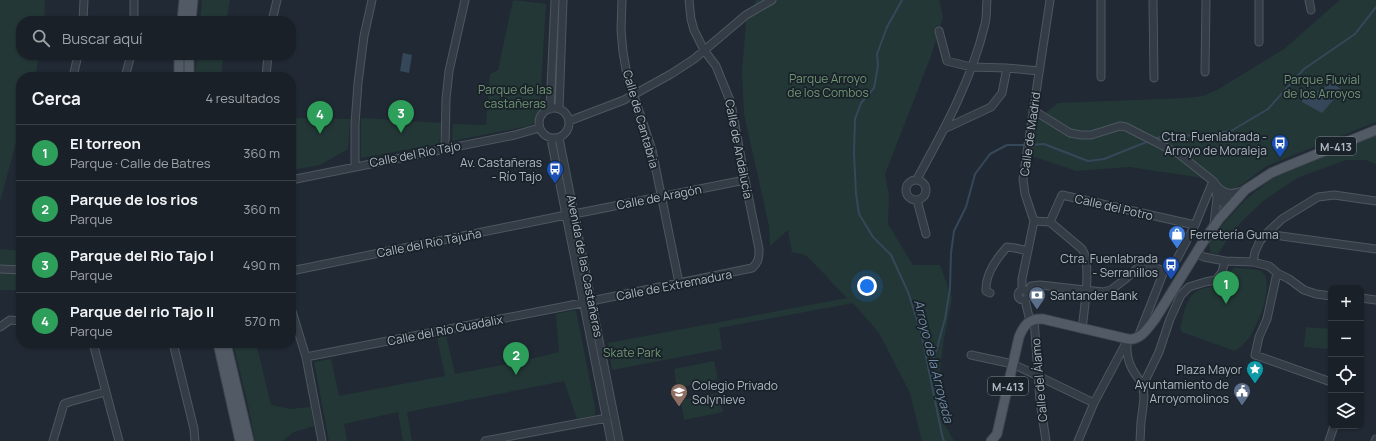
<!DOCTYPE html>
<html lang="es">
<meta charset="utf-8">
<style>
body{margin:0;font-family:Manrope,sans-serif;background:#262d33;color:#f1f3f6}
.controls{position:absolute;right:12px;bottom:12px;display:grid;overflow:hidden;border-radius:8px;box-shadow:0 1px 3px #0004}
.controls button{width:36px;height:36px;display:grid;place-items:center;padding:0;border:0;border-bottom:1px solid #373e44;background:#192027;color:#f1f3f6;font:20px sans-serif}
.you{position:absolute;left:867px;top:286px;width:14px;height:14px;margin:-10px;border:3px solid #fff;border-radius:50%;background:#1a73e8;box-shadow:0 0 0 6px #1a73e833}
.badge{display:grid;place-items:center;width:26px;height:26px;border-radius:50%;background:#85b7ef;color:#fff;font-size:13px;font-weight:700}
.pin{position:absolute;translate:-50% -33px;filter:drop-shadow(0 1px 2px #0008)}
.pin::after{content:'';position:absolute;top:21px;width:14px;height:12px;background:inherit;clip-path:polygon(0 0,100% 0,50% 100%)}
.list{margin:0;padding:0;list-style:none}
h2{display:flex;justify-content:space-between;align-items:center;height:52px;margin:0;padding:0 16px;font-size:17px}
h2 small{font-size:13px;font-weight:400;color:#9fa3a7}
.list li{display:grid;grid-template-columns:26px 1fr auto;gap:12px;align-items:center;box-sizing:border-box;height:56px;padding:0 16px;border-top:1px solid #373e44}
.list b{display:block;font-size:15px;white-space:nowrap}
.list p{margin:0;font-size:13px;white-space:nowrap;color:#9fa3a7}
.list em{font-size:13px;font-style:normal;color:#9fa3a7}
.icon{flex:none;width:22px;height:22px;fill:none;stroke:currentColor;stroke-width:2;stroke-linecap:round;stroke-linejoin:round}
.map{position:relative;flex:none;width:1376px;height:441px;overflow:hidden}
.search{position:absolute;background:#192027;box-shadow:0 1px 3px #0004;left:16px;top:16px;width:280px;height:44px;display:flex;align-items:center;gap:10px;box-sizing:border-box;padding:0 14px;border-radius:16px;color:#9fa3a7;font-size:15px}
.panel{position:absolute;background:#192027;box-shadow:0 1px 3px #0004;left:16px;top:72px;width:280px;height:276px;border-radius:16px}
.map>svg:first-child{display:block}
</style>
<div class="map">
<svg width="1376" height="441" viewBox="0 0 1376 441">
<rect width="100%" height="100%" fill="#212a34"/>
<path fill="#233736" d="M0,0H45L44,21H21V55H39L35,77H21V124L0,202Z
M202,0H230L226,21H200Z
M513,0L546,4L539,119L529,126L452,141L453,124L486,125L490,74L498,70Z
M756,0H939L943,17L931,56L885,174L889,196L888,224L913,265H940L952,298L943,345L939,378L942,420L954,441H922L910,393L879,333L853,303L719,328L722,349L612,370L608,343L847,298L806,255L792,252L788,230L770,246L769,226L744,114L742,73L746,22Z
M1340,0H1376V122L1267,166L1233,191L1197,177L1129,167L1076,171L1029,155L1037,122L1048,111L1058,103L1187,98L1203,96L1217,90L1284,49Z
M197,55H223L221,77H195Z
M291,118L350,119L348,149L320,165L291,170Z
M361,118L442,123L439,144L361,158Z
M1376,135V164L1366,160H1346L1297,178L1263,201L1242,221L1225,243L1218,254L1211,253L1208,241L1246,199L1272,179L1308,162Z
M0,249L21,251V290H0Z
M1234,268C1240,268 1256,269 1261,271C1277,281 1257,327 1249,338C1245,343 1240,347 1235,351L1182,332L1180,328C1184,315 1186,293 1202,289C1209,287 1217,286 1222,282C1228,278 1229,272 1234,268Z
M576,310L595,407V415L577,419L564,381L407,412L412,441H403L398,412L344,424L347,441H329L314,362L331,359L339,396L445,376L437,338L446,335L455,374L518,362L559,352L556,314Z
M1306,327L1331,329V349L1304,347Z
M233,343H256L271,405L291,409L311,407L314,426L294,432L282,441H255L249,409Z
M714,361L718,379L677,388L674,369Z
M719,393L723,412L684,420L681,400Z"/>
<path fill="#35485a" d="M403,53L412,55L409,73L400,71Z
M1333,83L1342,90L1322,113L1302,102L1303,98Z"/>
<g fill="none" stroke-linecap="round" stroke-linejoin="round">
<path stroke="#35485a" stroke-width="2" d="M902,0L887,27L877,54L878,66L874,88L861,103L855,119L854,154L856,194L859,214L873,237L891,255L908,292L921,332L942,435L944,441
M1155,139L1168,134L1199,136L1231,131L1268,109L1304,69L1355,34L1376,7
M1030,145L1044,144L1088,161L1104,159L1149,141
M929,370L937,348L945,319L950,289L951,253L954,231L966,207L975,174L990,154L1007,145H1026"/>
<g stroke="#4e5760" stroke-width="9">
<path id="minor" d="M622,0L621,30L623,52L627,75L652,150L679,283
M1153,0L1154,78
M1309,0L1311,10
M83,21L84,0
M134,21V0
M272,21L277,0
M939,31L947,61L971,67L1007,68L1039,71
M1259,42V0
M1205,72L1206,0
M73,77L78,55
M125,77L131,55
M266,77L268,55
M1101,77V0
M539 123a15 15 0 1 1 30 0a15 15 0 1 1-30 0Z
M550,109L555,0
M559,109L563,0
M1033,110L1070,133L1081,135H1091L1120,126L1126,127L1179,154L1213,181L1232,205
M569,121L624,100L671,74L694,59L746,15L772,0
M944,129L991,107L1002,93L1007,68
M559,138L619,441
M551,139L611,441
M445,148L446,99L449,71L465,0
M355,166V124L358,83L364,36L372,0
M917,179C944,130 972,79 985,24C987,17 986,8 987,0
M906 190a10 10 0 1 1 20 0a10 10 0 1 1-20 0Z
M291,180L515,135L539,128
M1221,190C1228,196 1238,193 1245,190
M1217,198L1229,208
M917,200L926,234
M574,214L745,180
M1034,221L1050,222L1082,249C1092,263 1084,311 1082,329
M1050,222L1062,195L1195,225
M1214,224L1217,198L1215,185
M1266,234L1376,249
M1196,253L1204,257L1225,261L1253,262L1269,266L1277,273L1289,279L1304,290L1316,294L1331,296
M1253,262L1255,252L1260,241L1266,234L1282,219L1318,197L1334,195L1376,201
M0,269L21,270
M291,271L566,215
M1277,273L1267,319L1259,337L1255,355L1331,382
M1018 295a5 5 0 1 1 10 0a5 5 0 1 1-10 0Z
M1022,290V279L1034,221L1025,194L1023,179L1050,0
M1028,292L1031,286L1040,285L1103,292L1111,290L1124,280L1140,266L1145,264L1164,271
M990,293L986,291C985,274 996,259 1007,247L1015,248L1028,251
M1361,298L1376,300
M1025,300L1030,321
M291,308L306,357L322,441
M1034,319L1040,401L1046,441
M0,327L10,320L21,321
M1138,337L1164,271L1172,266L1177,259L1195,225L1213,181
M93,343L119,441
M173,343L194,429L195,441
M1127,343C1126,362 1132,370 1143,385
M971,355L1013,364L1094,403
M306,357L567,306L752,268C759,262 759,257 759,249L745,180L731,103L716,66L704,50L694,30L691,19L689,0
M53,441L64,404L69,402L105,392
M485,441L607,418
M1078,441L1094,403L1128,339
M1140,441L1141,422L1144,399L1143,385L1159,352L1170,319L1181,295L1189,287L1205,282L1216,280L1222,272L1225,261
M1329,441L1334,426
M1375,441L1376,439"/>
</g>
<g stroke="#3d454e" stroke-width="11">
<path id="major" d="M182,21L184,0
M191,21L193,0
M179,77V55
M189,77V55
M218,343L240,441
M226,343L249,441
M991,441L997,434L1019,337C1024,325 1029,318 1043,319L1128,339C1140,341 1148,328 1155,319L1203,242L1219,219L1245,190L1271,173L1285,167L1376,130"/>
</g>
<use href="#minor" stroke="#343c45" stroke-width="7"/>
<use href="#major" stroke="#525b65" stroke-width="9"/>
</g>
<defs>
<g id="bus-pin" transform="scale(0.9)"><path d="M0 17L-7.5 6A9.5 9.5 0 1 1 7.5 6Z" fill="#1a4fb4" stroke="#192129"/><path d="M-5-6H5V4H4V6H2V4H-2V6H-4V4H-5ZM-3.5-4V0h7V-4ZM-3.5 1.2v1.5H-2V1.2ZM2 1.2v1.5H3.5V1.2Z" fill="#fff"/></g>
<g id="shop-pin" transform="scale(0.9)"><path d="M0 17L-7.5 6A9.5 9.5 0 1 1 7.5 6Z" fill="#3f7fe0" stroke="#192129"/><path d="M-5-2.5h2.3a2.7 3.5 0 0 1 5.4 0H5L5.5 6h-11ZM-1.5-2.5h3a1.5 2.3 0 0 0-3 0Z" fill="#fff"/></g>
<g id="bank-pin" transform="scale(0.9)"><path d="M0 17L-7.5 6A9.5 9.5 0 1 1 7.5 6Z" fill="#5c6f8a" stroke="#192129"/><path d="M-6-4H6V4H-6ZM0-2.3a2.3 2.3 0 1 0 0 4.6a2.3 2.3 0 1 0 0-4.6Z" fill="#fff"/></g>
<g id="sight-pin" transform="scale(0.9)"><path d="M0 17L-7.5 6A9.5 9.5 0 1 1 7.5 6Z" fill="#0f9aa8" stroke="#192129"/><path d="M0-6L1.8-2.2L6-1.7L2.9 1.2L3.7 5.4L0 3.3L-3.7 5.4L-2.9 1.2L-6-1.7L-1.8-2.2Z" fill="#fff"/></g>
<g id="civic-pin" transform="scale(0.9)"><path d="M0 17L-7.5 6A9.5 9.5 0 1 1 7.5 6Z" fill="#5c6f8a" stroke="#192129"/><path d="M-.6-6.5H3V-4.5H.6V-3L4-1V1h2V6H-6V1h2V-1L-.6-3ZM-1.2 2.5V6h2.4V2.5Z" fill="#fff"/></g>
<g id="school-pin" transform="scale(0.9)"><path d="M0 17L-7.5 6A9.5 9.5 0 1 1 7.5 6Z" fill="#8d6e63" stroke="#192129"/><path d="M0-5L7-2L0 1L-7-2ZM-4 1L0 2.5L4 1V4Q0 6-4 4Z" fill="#fff"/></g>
</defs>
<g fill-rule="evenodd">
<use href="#bus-pin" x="1280" y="143"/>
<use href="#bus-pin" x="555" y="169"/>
<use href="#shop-pin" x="1177" y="234"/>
<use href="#bus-pin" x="1171" y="265"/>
<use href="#bank-pin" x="1037" y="295"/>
<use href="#sight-pin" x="1255" y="369"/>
<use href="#civic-pin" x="1242" y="391"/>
<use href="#school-pin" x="679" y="392"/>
</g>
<g text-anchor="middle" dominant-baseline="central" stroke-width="3.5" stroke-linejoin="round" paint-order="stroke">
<g fill="#192129" stroke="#818a94" stroke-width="1">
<rect x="1316" y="137" width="40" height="18" rx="3"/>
<rect x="988" y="377" width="40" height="18" rx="3"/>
</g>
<g font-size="11" font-weight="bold" fill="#aeb7c2">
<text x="1336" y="146">M-413</text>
<text x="1008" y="386">M-413</text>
</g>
<g font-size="12" fill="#709674" stroke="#192129">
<text x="828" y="78">Parque Arroyo<tspan x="828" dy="14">de los Combos</tspan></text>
<text x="1322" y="79">Parque Fluvial<tspan x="1322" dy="14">de los Arroyos</tspan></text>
<text x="515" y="89">Parque de las<tspan x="515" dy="14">castañeras</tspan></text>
<text x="632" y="352">Skate Park</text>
</g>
<g font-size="12" fill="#aeb7c2" stroke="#192129">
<text transform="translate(641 119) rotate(74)">Calle de Cantabria</text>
<text transform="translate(1030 134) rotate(-82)">Calle de Madrid</text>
<text transform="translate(739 149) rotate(79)">Calle de Andalucía</text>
<text transform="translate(415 154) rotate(-11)">Calle del Río Tajo</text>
<text transform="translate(659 197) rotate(-11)">Calle de Aragón</text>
<text transform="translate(1114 207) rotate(13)">Calle del Potro</text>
<text transform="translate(429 243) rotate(-11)">Calle del Río Tajuña</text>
<text transform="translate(585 266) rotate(79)">Avenida de las Castañeras</text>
<text transform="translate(674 285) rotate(-11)">Calle de Extremadura</text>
<text transform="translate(445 330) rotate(-11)">Calle del Río Guadalix</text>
<text transform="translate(1039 380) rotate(-95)">Calle del Álamo</text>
</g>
<g font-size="12" fill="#aeb7c2" stroke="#192129" text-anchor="end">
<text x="1267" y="136">Ctra. Fuenlabrada -<tspan x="1267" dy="14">Arroyo de Moraleja</tspan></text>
<text x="542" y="162">Av. Castañeras<tspan x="542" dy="14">- Río Tajo</tspan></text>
<text x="1190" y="234" text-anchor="start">Ferretería Guma</text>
<text x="1158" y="258">Ctra. Fuenlabrada<tspan x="1158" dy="14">- Serranillos</tspan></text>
<text x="1050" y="295" text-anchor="start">Santander Bank</text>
<text x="1242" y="369">Plaza Mayor</text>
<text x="1229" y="384">Ayuntamiento de<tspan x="1229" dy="14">Arroyomolinos</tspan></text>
<text x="692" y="385" text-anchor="start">Colegio Privado<tspan x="692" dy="14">Solynieve</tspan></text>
</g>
<g font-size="13" font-style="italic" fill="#708ba4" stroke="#192129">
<text transform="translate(934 361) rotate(76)">Arroyo de la Arroyada</text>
</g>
</g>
</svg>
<div class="controls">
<button>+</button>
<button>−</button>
<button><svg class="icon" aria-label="locate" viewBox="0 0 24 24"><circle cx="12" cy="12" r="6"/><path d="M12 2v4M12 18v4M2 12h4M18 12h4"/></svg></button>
<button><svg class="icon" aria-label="layers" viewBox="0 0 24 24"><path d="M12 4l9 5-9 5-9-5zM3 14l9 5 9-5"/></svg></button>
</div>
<div class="you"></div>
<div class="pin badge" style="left:1226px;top:304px;background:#2e9e5b">1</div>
<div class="pin badge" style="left:516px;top:375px;background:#2e9e5b">2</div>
<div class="pin badge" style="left:401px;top:133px;background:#2e9e5b">3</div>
<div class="pin badge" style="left:320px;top:134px;background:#2e9e5b">4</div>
<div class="search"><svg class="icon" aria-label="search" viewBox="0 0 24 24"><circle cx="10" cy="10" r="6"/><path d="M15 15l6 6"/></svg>Buscar aquí</div>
<section class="panel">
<h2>Cerca<small>4 resultados</small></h2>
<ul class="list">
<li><span class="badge" style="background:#2e9e5b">1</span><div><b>El torreon</b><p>Parque · Calle de Batres</p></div><em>360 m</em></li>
<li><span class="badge" style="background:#2e9e5b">2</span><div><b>Parque de los rios</b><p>Parque</p></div><em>360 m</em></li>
<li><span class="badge" style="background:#2e9e5b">3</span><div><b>Parque del Rio Tajo I</b><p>Parque</p></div><em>490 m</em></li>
<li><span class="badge" style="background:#2e9e5b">4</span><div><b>Parque del rio Tajo II</b><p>Parque</p></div><em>570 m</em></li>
</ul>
</section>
</div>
